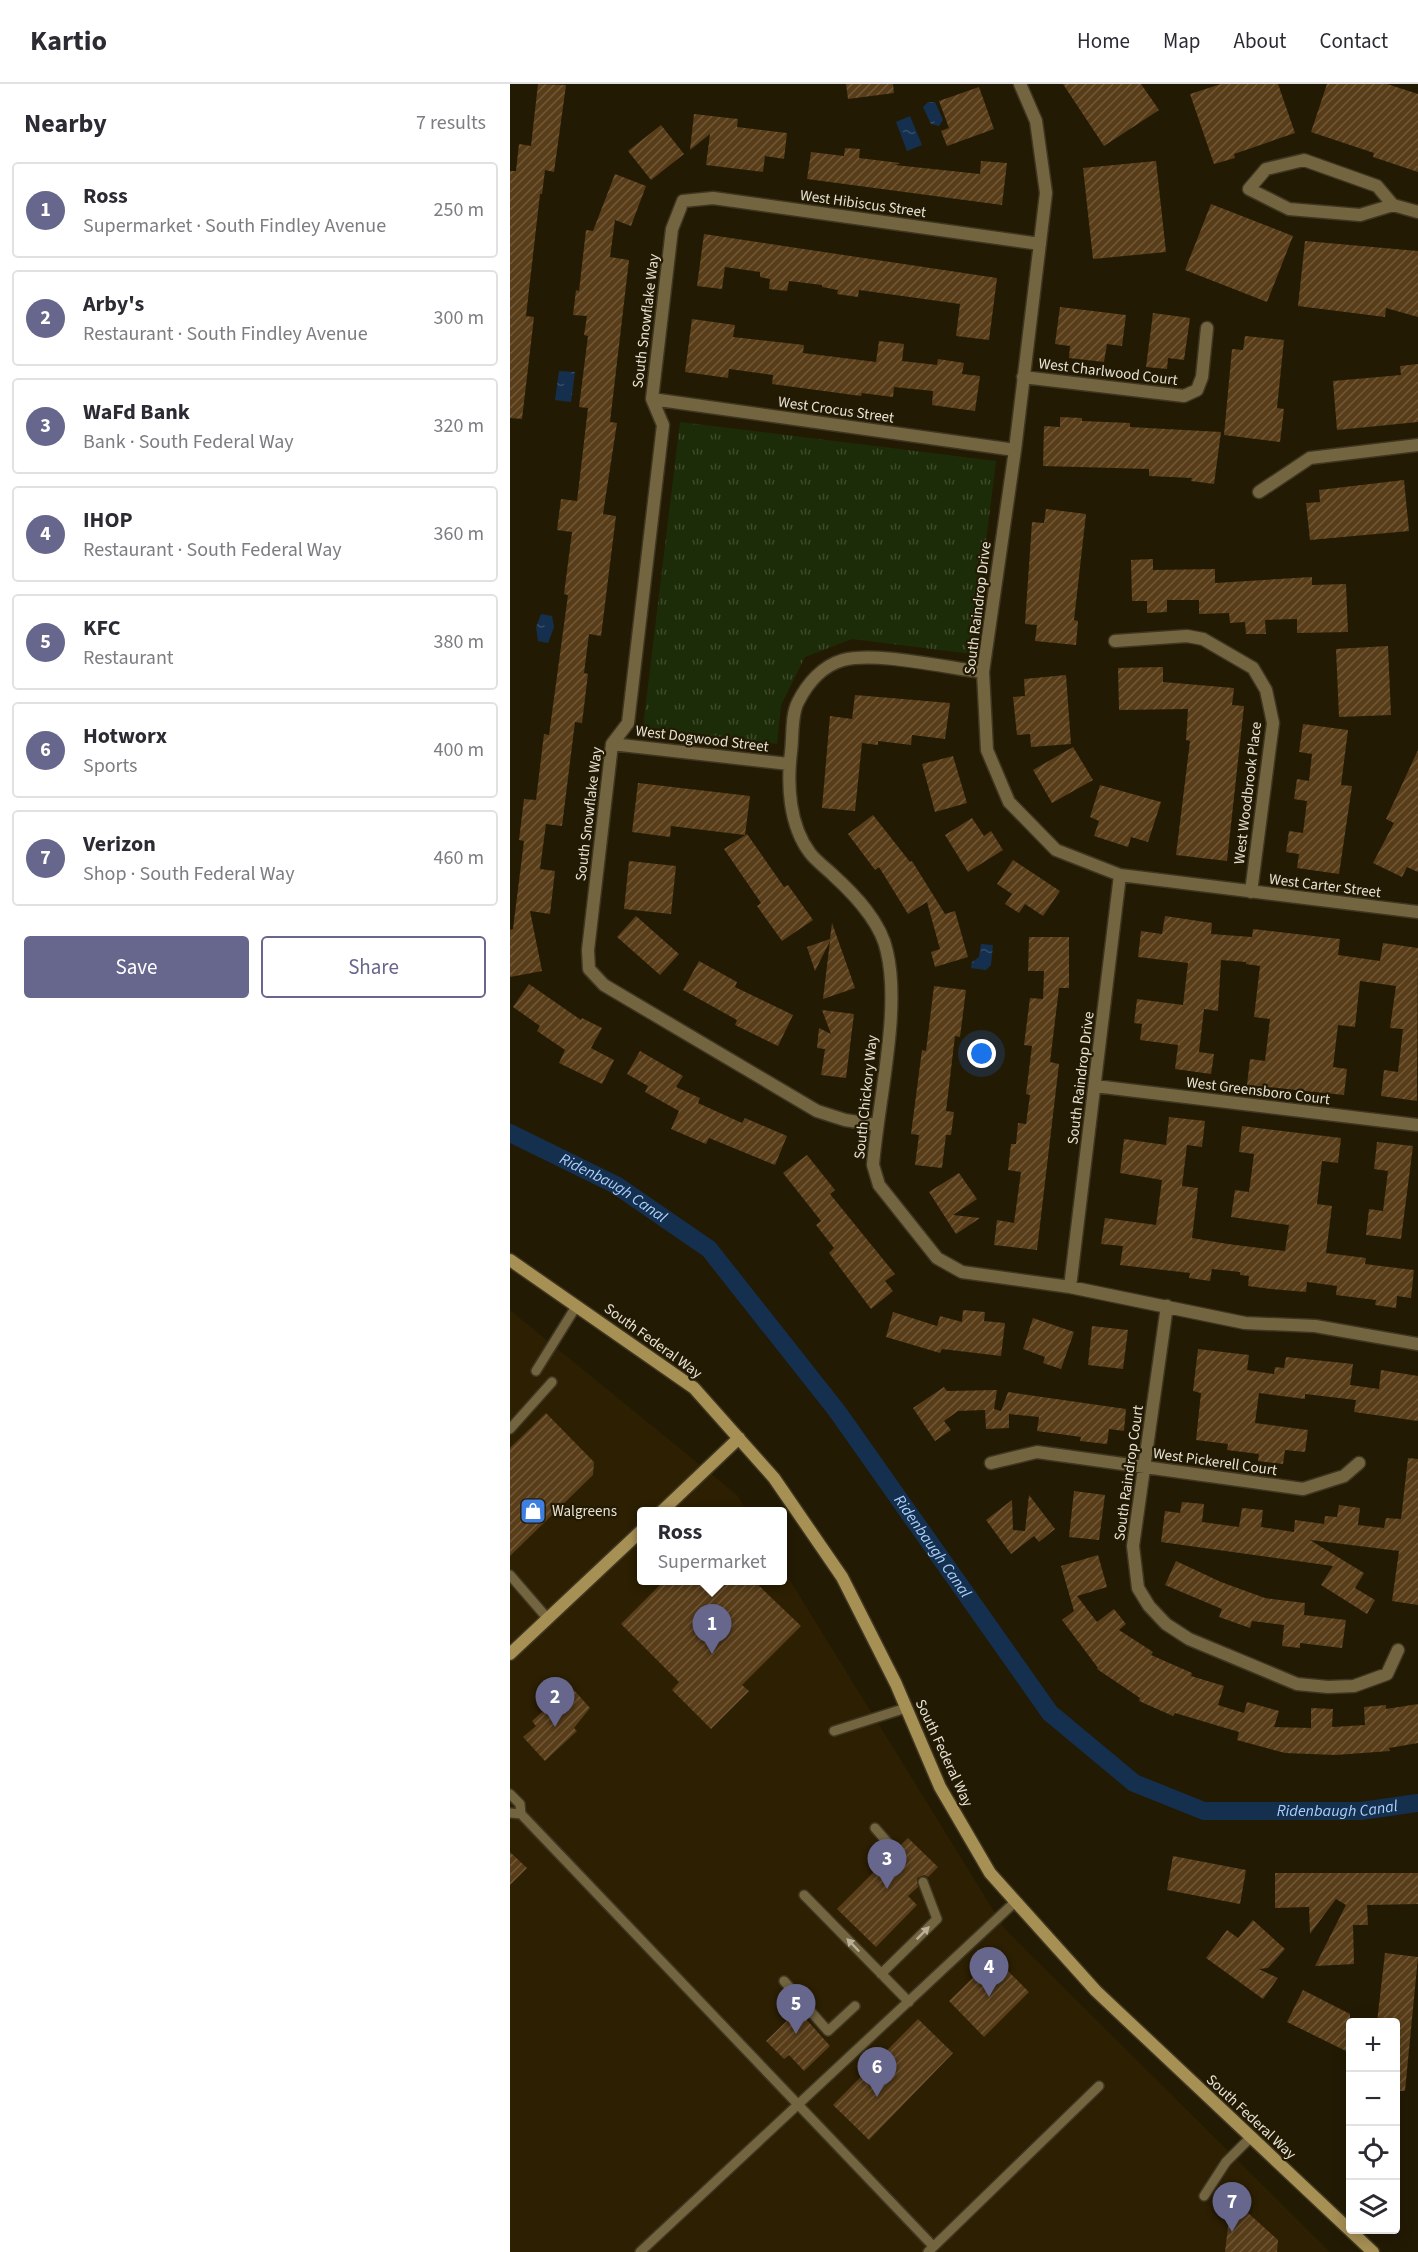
<!DOCTYPE html>
<meta charset="utf-8">
<style>
body{margin:0;font-family:"Source Sans 3",sans-serif;background:#f7f7f7;color:#2b2b33}
.controls{position:absolute;right:18px;bottom:18px;display:grid;overflow:hidden;border-radius:6px;box-shadow:0 3px 15px #0003}
.controls button{width:54px;height:54px;display:grid;place-items:center;padding:0;border:0;border-bottom:2px solid #e1e1e2;background:#fff;color:#2b2b33;font:30px sans-serif}
.you{position:absolute;left:472px;top:970px;width:21px;height:21px;margin:-15px;border:4px solid #fff;border-radius:50%;background:#1a73e8;box-shadow:0 0 0 9px #1a73e833}
.badge{display:grid;place-items:center;width:39px;height:39px;border-radius:50%;background:#67668d;color:#fff;font-size:20px;font-weight:700}
.pin{position:absolute;translate:-50% -50px;filter:drop-shadow(0 2px 3px #0008)}
.pin::after{content:'';position:absolute;top:32px;width:21px;height:18px;background:inherit;clip-path:polygon(0 0,100% 0,50% 100%)}
.popup{position:absolute;left:127px;top:1423px;width:150px;height:78px;box-sizing:border-box;display:grid;place-content:center;border-radius:6px;background:#fff;filter:drop-shadow(0 2px 4px #0005);font-size:20px;white-space:nowrap;color:#7c7c81}
.popup b{font-size:22px;color:#2b2b33}
.popup::after{content:'';position:absolute;left:50%;top:100%;margin-left:-12px;border:12px solid transparent;border-top-color:#fff}
.list{margin:0;padding:0;list-style:none}
h2{display:flex;justify-content:space-between;align-items:center;height:78px;margin:0;padding:0 24px;font-size:26px}
h2 small{font-size:20px;font-weight:400;color:#7c7c81}
.list li{display:grid;grid-template-columns:39px 1fr auto;gap:18px;align-items:center;box-sizing:border-box;height:96px;margin:0 12px 12px;padding:0 12px;border:2px solid #e1e1e2;border-radius:6px}
.list b{display:block;font-size:22px;white-space:nowrap}
.list p{margin:0;font-size:20px;white-space:nowrap;color:#7c7c81}
.list em{font-size:20px;font-style:normal;color:#7c7c81}
.actions{display:flex;gap:12px;padding:18px 24px}
.actions a{flex:1;padding:14px 0;border:2px solid #67668d;border-radius:6px;text-align:center;font-size:21px;color:#67668d}
.actions .main{background:#67668d;color:#fff}
.icon{flex:none;width:33px;height:33px;fill:none;stroke:currentColor;stroke-width:2;stroke-linecap:round;stroke-linejoin:round}
.map{position:relative;flex:none;width:908px;height:2168px;overflow:hidden}
header{display:flex;align-items:center;gap:36px;box-sizing:border-box;height:84px;padding:0 30px;background:#fff;border-bottom:2px solid #e1e1e2}
header strong{font-size:28px}
nav{display:flex;gap:33px;margin-inline-start:auto;font-size:21px}
main{display:flex}
aside{flex:1;background:#fff}
.map>svg:first-child{display:block}
</style>
<header>
<strong>Kartio</strong>
<nav><a>Home</a><a>Map</a><a>About</a><a>Contact</a></nav>
</header>
<main>
<aside>
<h2>Nearby<small>7 results</small></h2>
<ul class="list">
<li><span class="badge">1</span><div><b>Ross</b><p>Supermarket · South Findley Avenue</p></div><em>250 m</em></li>
<li><span class="badge">2</span><div><b>Arby's</b><p>Restaurant · South Findley Avenue</p></div><em>300 m</em></li>
<li><span class="badge">3</span><div><b>WaFd Bank</b><p>Bank · South Federal Way</p></div><em>320 m</em></li>
<li><span class="badge">4</span><div><b>IHOP</b><p>Restaurant · South Federal Way</p></div><em>360 m</em></li>
<li><span class="badge">5</span><div><b>KFC</b><p>Restaurant</p></div><em>380 m</em></li>
<li><span class="badge">6</span><div><b>Hotworx</b><p>Sports</p></div><em>400 m</em></li>
<li><span class="badge">7</span><div><b>Verizon</b><p>Shop · South Federal Way</p></div><em>460 m</em></li>
</ul>
<div class="actions"><a class="main">Save</a><a>Share</a></div>
</aside>
<div class="map">
<svg width="908" height="2168" viewBox="0 0 908 2168">
<defs>
<pattern id="grass-tufts" width="24" height="20" patternUnits="userSpaceOnUse" patternTransform="scale(1.5)"><rect width="24" height="20" fill="#1d2c08"/><path d="M3 7l-1-3M5 7V3M7 7l1-3M15 17l-1-3M17 17v-4M19 17l1-3" fill="none" stroke="#3e4a2b"/></pattern>
<pattern id="water-ripples" width="26" height="14" patternUnits="userSpaceOnUse" patternTransform="scale(1.5)"><rect width="26" height="14" fill="#152f4e"/><path d="M2 4q2-2 4 0t4 0M15 11q2-2 4 0t4 0" fill="none" stroke="#374d67"/></pattern>
<pattern id="building-hatch" width="6" height="6" patternUnits="userSpaceOnUse" patternTransform="scale(1.5)"><rect width="6" height="6" fill="#583d18"/><path d="M-1 1l2-2M0 6l6-6M5 7l2-2" fill="none" stroke="#705939"/></pattern>
</defs>
<rect width="100%" height="100%" fill="#231a04"/>
<path fill="#2c1f02" d="M0,1226L227,1411L237,1427L132,1428V1496H272L273,1485L495,1845L820,2168H0Z"/>
<path fill="url(#grass-tufts)" d="M170,338L486,377L462,570L342,555L295,573L271,621L267,660L133,643Z"/>
<path fill="url(#water-ripples)" d="M418,18H425L433,36L429,42L421,40L413,23Z
M400,32L412,61L397,67L386,38Z
M49,287L65,288L61,318L45,316Z
M31,530L42,532L44,543L38,559L28,557L26,543Z
M471,860L483,861L481,881L476,886L461,884L462,878L469,873Z"/>
<g fill="none" stroke-linecap="round" stroke-linejoin="round">
<path stroke="#152f4e" stroke-width="18" id="s1" d="M0,1049L106,1101L199,1165L327,1327L540,1629L624,1699L694,1727H851L908,1719"/>
</g>
<path fill="url(#building-hatch)" d="M28,0L56,1L44,88L35,86L32,110H30L16,232L24,233L12,335L0,334V87H6L9,60L21,62Z
M336,0H383L384,9L338,15Z
M553,0H631L649,26L594,62Z
M711,0H768L785,49L724,70L725,74L704,80L680,10Z
M817,0H877L908,10V88L863,73L864,69L801,48Z
M469,3L484,45L437,62L431,47L439,44L429,17Z
M184,30L228,35L227,43L277,49L274,75L255,72L253,88L196,81L200,50L180,66Z
M151,41L174,70L141,96L118,67Z
M335,64L350,65L349,74L390,79L385,81L470,90L471,77L497,79L492,121L297,95L301,68L334,72Z
M646,77L656,168L583,175L573,84Z
M105,90L136,102L121,142L105,136L100,173L119,176L100,338L107,339L93,430L106,432L91,552L79,550L74,589L78,590L72,639L65,638L52,742L36,740L30,785L45,787L40,830L20,827L32,887L0,893V846L3,845L14,757L9,756L14,715L26,716L34,650L39,651L58,511L54,510L62,448L47,446L51,415L67,417L78,324L69,323L78,252L74,251L77,232L63,231L66,206L69,207L76,146L83,147Z
M701,120L783,152L757,218L675,186Z
M194,150L487,194L479,256L446,252L450,220L349,206L348,213L327,210L328,206L312,203V201L279,197L277,207L259,205L260,195L250,193V188L215,183L212,205L187,202Z
M795,157L908,167V233L876,224L875,233L788,222Z
M550,223L616,231L612,262L597,260L594,278L559,274L560,262L545,260Z
M643,229L680,234L674,276L658,274L657,285L636,283Z
M182,235L225,241L223,253L294,261L293,269L366,278L369,257L394,260L392,277L427,281L428,275L454,279L452,290L470,292L465,327L422,321L423,307L384,303L383,313L352,309L351,312L262,300L263,291L219,285L218,294L175,288Z
M735,252L774,256L767,324L774,325L770,358L714,351L722,265L733,266Z
M908,280V338L827,346L823,297L891,291L890,282Z
M550,333L572,334V337L620,339V343L711,348L704,400L681,397L682,394L639,392V385L533,382L534,342L550,343Z
M894,396L899,447L800,456L796,419L810,418L809,406Z
M536,425L576,430L564,536L568,537L566,561L525,557L527,541L515,540L522,438L534,439Z
M643,475V486L705,485V499L802,493V501L836,500L838,548L787,549V535L755,536L756,550H736L735,538L720,539L719,529L689,530V516H657V528L637,529V517H622L621,476Z
M878,562L881,631L829,633L826,565Z
M653,583V598L724,604L722,621L734,622L717,777L666,771L680,657L676,656L678,625L609,626L608,584Z
M556,591L561,660L521,663L520,650L507,651L503,613L515,612L514,595Z
M345,611L440,619L435,655L402,651L401,661L368,657V661L352,659L345,727L312,724L320,632L342,635Z
M793,640L838,646L831,701L842,702L829,790L787,784L789,770L776,768L779,747L793,749L797,717L784,715L787,695L799,697L802,670L789,668Z
M563,663L583,696L542,719L523,686Z
M908,666V788L897,783L892,793L863,779L884,739L876,735Z
M443,672L457,719L425,728L412,680Z
M128,699L240,712L235,751L161,742L160,753L122,748Z
M590,701L651,718L638,758L621,753L618,763L584,752L589,737L580,733Z
M363,731L400,778L402,777L435,830L445,827L458,873L425,883L421,868L430,865L417,818L398,830L369,783L365,786L338,750Z
M462,734L474,752L481,747L493,766L458,788L435,751Z
M237,750L274,803L278,801L303,836L272,857L247,822L251,819L214,765Z
M503,776L550,807L533,832L515,820L509,829L495,820L502,810L487,800Z
M119,777L166,782L161,830L114,825Z
M126,832L169,870L150,891L107,853Z
M655,832L702,839L701,850L742,853L743,845L830,855L828,871L870,877L873,859L908,864L907,1017L871,1012L874,986L888,988L893,945L880,944L886,902L850,897L845,943L828,941L823,983L837,985L834,1011L737,1001L740,975L755,977L760,935L744,933L750,882L736,880V878L711,876L708,927L694,925L689,968L704,970L701,990L665,985L668,961L630,956L632,940L624,939L627,915L673,921L678,879L628,873L631,847L652,850Z
M322,839L345,904L313,915L320,857L305,887L297,863L320,855Z
M519,853H559V904H549L540,978L549,980L527,1166L484,1161L487,1136L504,1139L511,1088L498,1086L501,1060H506L508,1039L516,1040L520,1011L516,1010L522,962L514,961L520,914L533,915L534,887H518Z
M189,877L227,898L225,903L283,931L268,962L225,941L227,936L173,906Z
M19,900L71,936L72,934L92,944L81,964L104,976L92,1000L49,979L55,966L27,947L30,942L3,923Z
M424,902L456,906L450,953L445,952L436,1027L444,1028L441,1051H436L432,1084L405,1081L409,1051L401,1050L412,966L416,967Z
M312,926L344,930L336,994L311,991L315,965L307,964L309,944L321,950Z
M130,967L173,992L166,1003L190,1014L188,1019L232,1039L235,1034L277,1052L265,1081L199,1054L196,1060L161,1045L169,1027L135,1008L138,1002L117,990Z
M659,1033L695,1037L692,1063L677,1061L672,1102L688,1104L682,1154L718,1160L775,1167L779,1141L721,1133L725,1106L739,1108L744,1070L729,1068L732,1042L831,1054L828,1079L812,1077L807,1120L822,1122L816,1169L856,1174L855,1180L904,1186L901,1214L887,1212L886,1224L865,1221L866,1216L826,1211L827,1202L797,1198L796,1208L761,1205L738,1202L739,1192L730,1191V1188L702,1185L700,1197L679,1194L680,1189L610,1181L613,1162L591,1160L595,1134L646,1141L652,1096L610,1089L614,1055L656,1061Z
M867,1058L903,1062L891,1155L856,1151L859,1125L873,1127L878,1087L864,1085Z
M297,1071L325,1106L320,1110L385,1190L375,1197L383,1207L361,1225L319,1169L324,1164L306,1141L311,1137L273,1089Z
M449,1089L467,1115L443,1131L470,1134L446,1150L419,1108Z
M453,1226L475,1228L474,1237L495,1239L491,1272L432,1265L430,1269L376,1253L383,1228L427,1242L430,1232L452,1238Z
M523,1234L564,1248L551,1285L533,1279L535,1273L513,1265Z
M582,1242L618,1246L613,1285L578,1281Z
M688,1265L739,1271L737,1286L764,1290L765,1283L774,1284L776,1273L843,1280L840,1301L869,1305L871,1286L908,1292V1337L844,1328L846,1316L795,1310V1315L749,1309L745,1339L798,1346L795,1368L775,1366L773,1380L748,1377L749,1370L717,1366L718,1360L686,1356L691,1309L683,1307Z
M434,1303L437,1307L487,1306L484,1325L491,1327L498,1308L616,1325L614,1347L599,1345L597,1360L570,1357L571,1353L527,1347L529,1333L499,1330V1344L476,1345L475,1326L448,1327L434,1337L441,1346L425,1357L403,1324Z
M36,1329L84,1378L83,1391L0,1472V1364Z
M898,1374L908,1375V1521L882,1517L889,1467L800,1456L854,1489L845,1504L865,1516L857,1530L811,1501L823,1482L651,1458L655,1427L670,1429L672,1418L694,1420L692,1438L729,1443L732,1424L753,1426L751,1443L784,1448L785,1436L814,1440L815,1432L827,1433L829,1421L850,1424L848,1441L874,1444L876,1434L891,1435Z
M564,1407L595,1411L589,1456L559,1453Z
M519,1411L545,1445L529,1458L524,1452L501,1470L476,1436L502,1416L503,1446L515,1447Z
M588,1471L597,1503L567,1512L587,1538L604,1525L616,1540L609,1546L643,1568L641,1571L682,1589L681,1592L714,1602L708,1621L734,1629L737,1618L769,1627L764,1643L801,1644V1624L823,1625L822,1643L855,1641L854,1623L876,1621V1625L908,1620V1659L879,1664L880,1667L825,1671L775,1669L727,1656L729,1648L665,1629L663,1632L629,1617L630,1614L587,1585L588,1584L552,1536L564,1527L551,1482Z
M666,1477L711,1498L755,1514L795,1519L794,1531L836,1536L832,1564L790,1559V1564L772,1562L774,1541L742,1537L740,1544L709,1533L712,1525L655,1501Z
M154,1497H244L291,1542L232,1601L239,1607L201,1645L162,1606L169,1598L111,1540Z
M64,1606L80,1624L64,1644L67,1647L35,1677L13,1653L26,1642L22,1637L41,1620L44,1622Z
M398,1754L428,1783L418,1793L414,1791L407,1794L408,1803L398,1812L407,1821L366,1863L327,1825L380,1772H390V1762Z
M0,1768L17,1784L0,1801Z
M663,1772L736,1786L730,1820L657,1806Z
M765,1789H908V1820L857,1821L858,1841H843L844,1880L805,1882L836,1821L826,1815L800,1850L799,1823L765,1824Z
M743,1836L775,1865L758,1884L749,1885L768,1894L753,1915L696,1874L717,1846L728,1854Z
M875,1869L908,1873L895,2007H885V1938H867Z
M484,1873L519,1908L474,1953L439,1917Z
M793,1906L840,1930V1969L777,1938Z
M288,1926L320,1962L294,1987L279,1971L274,1975L256,1957Z
M408,1935L443,1969L359,2056L323,2021Z
M720,2126L738,2129L768,2156L767,2168H715Z"/>
<g fill="none" stroke-linecap="round" stroke-linejoin="round">
<g stroke="#3f3621" stroke-width="12">
<path id="lane" d="M26,1287L67,1221
M0,1345L42,1298
M0,1491L38,1535
M324,1647L396,1624
M0,1710L10,1720L11,1730L0,1729
M11,1730L423,2162
M365,1744L385,1767
M294,1811L399,1918
M371,1890L427,1835L413,1798
M274,1897L318,1947L345,1922
M694,2112L716,2078L741,2053
M130,2168L505,1818
M418,2168L589,2002"/>
</g>
<g stroke="#3f3621" stroke-width="15">
<path id="street" d="M510,0L526,37L536,109L505,366L473,588L477,666L499,718L546,766L610,791L560,1203
M794,76L867,102L883,121L850,131L779,125L739,105L756,85Z
M883,121L908,128
M513,293L674,312L687,306L692,293L697,244
M142,315L505,366
M749,408L800,374L908,361
M605,557L677,552L693,555L743,584L756,606L763,639L741,808
M473,588C437,584 366,567 333,576C312,582 297,600 288,618C281,631 283,653 281,668C277,701 279,741 300,769C306,777 316,784 323,791C345,811 371,838 377,868C391,927 368,1018 363,1081L369,1101L427,1174L452,1188L560,1203L735,1239L805,1242L908,1260
M102,660L279,680
M610,791L908,828
M585,1002L908,1041
M366,1041L335,1036L307,1027L94,901L79,885L78,866L102,660L118,639L153,341L142,315L162,145L173,117L203,114L530,160
M657,1222L623,1462L628,1504L639,1522L656,1540L679,1555L787,1600L818,1603L844,1602L877,1590L888,1566
M481,1379L527,1368L793,1405L834,1392L849,1379"/>
</g>
<g stroke="#3f3621" stroke-width="15">
<path id="secondary" d="M0,1176L184,1304L264,1394L332,1493L386,1600L430,1703L480,1789L586,1907L863,2168
M151,1428L229,1354
M0,1570L132,1446"/>
</g>
<use href="#lane" stroke="#746541" stroke-width="9"/>
<use href="#street" stroke="#746541" stroke-width="12"/>
<use href="#secondary" stroke="#a79054" stroke-width="12"/>
</g>
<defs><path id="oneway-solid" d="M-6-.8H1V-3.2L6.5 0L1 3.2V.8H-6Z" transform="scale(1.5)"/></defs>
<g fill="#bab099">
<use href="#oneway-solid" transform="translate(413 1849) rotate(-45)"/>
<use href="#oneway-solid" transform="translate(343 1861) rotate(-134)"/>
</g>
<defs>
<g id="shop-square" transform="scale(1.35)"><rect x="-9" y="-9" width="18" height="18" rx="4" fill="#3f7fe0" stroke="#231a04"/><path d="M-5-2.5h2.3a2.7 3.5 0 0 1 5.4 0H5L5.5 6h-11ZM-1.5-2.5h3a1.5 2.3 0 0 0-3 0Z" fill="#fff"/></g>
</defs>
<g fill-rule="evenodd">
<use href="#shop-square" x="23" y="1427"/>
</g>
<g text-anchor="middle" dominant-baseline="central" stroke-width="4.5" stroke-linejoin="round" paint-order="stroke">
<g font-size="15" fill="#e8e2d4" stroke="#231a04">
<text transform="translate(353 120) rotate(8)">West Hibiscus Street</text>
<text transform="translate(136 237) rotate(-83)">South Snowflake Way</text>
<text transform="translate(598 288) rotate(7)">West Charlwood Court</text>
<text transform="translate(326 326) rotate(8)">West Crocus Street</text>
<text transform="translate(468 524) rotate(-83)">South Raindrop Drive</text>
<text transform="translate(192 655) rotate(7)">West Dogwood Street</text>
<text transform="translate(738 709) rotate(-83)">West Woodbrook Place</text>
<text transform="translate(79 730) rotate(-83)">South Snowflake Way</text>
<text transform="translate(815 802) rotate(7)">West Carter Street</text>
<text transform="translate(571 994) rotate(-83)">South Raindrop Drive</text>
<text transform="translate(748 1007) rotate(7)">West Greensboro Court</text>
<text transform="translate(356 1013) rotate(-84)">South Chickory Way</text>
<text transform="translate(143 1257) rotate(36)">South Federal Way</text>
<text transform="translate(705 1378) rotate(8)">West Pickerell Court</text>
<text transform="translate(619 1389) rotate(-82)">South Raindrop Court</text>
<text transform="translate(434 1669) rotate(65)">South Federal Way</text>
<text transform="translate(741 2033) rotate(43)">South Federal Way</text>
</g>
<g font-size="15" fill="#e8e2d4" stroke="#231a04" text-anchor="start">
<text x="42" y="1427">Walgreens</text>
</g>
<g font-size="16" font-style="italic" fill="#aacffc" stroke="#231a04">
<text stroke="none"><textPath href="#s1" startOffset="117">Ridenbaugh Canal</textPath></text>
<text stroke="none"><textPath href="#s1" startOffset="603">Ridenbaugh Canal</textPath></text>
<text stroke="none"><textPath href="#s1" startOffset="1125">Ridenbaugh Canal</textPath></text>
</g>
</g>
</svg>
<div class="controls">
<button>+</button>
<button>−</button>
<button><svg class="icon" aria-label="locate" viewBox="0 0 24 24"><circle cx="12" cy="12" r="6"/><path d="M12 2v4M12 18v4M2 12h4M18 12h4"/></svg></button>
<button><svg class="icon" aria-label="layers" viewBox="0 0 24 24"><path d="M12 4l9 5-9 5-9-5zM3 14l9 5 9-5"/></svg></button>
</div>
<div class="you"></div>
<div class="pin badge" style="left:202px;top:1570px">1</div>
<div class="popup"><b>Ross</b>Supermarket</div>
<div class="pin badge" style="left:45px;top:1643px">2</div>
<div class="pin badge" style="left:377px;top:1805px">3</div>
<div class="pin badge" style="left:479px;top:1913px">4</div>
<div class="pin badge" style="left:286px;top:1950px">5</div>
<div class="pin badge" style="left:367px;top:2013px">6</div>
<div class="pin badge" style="left:722px;top:2148px">7</div>
</div>
</main>
